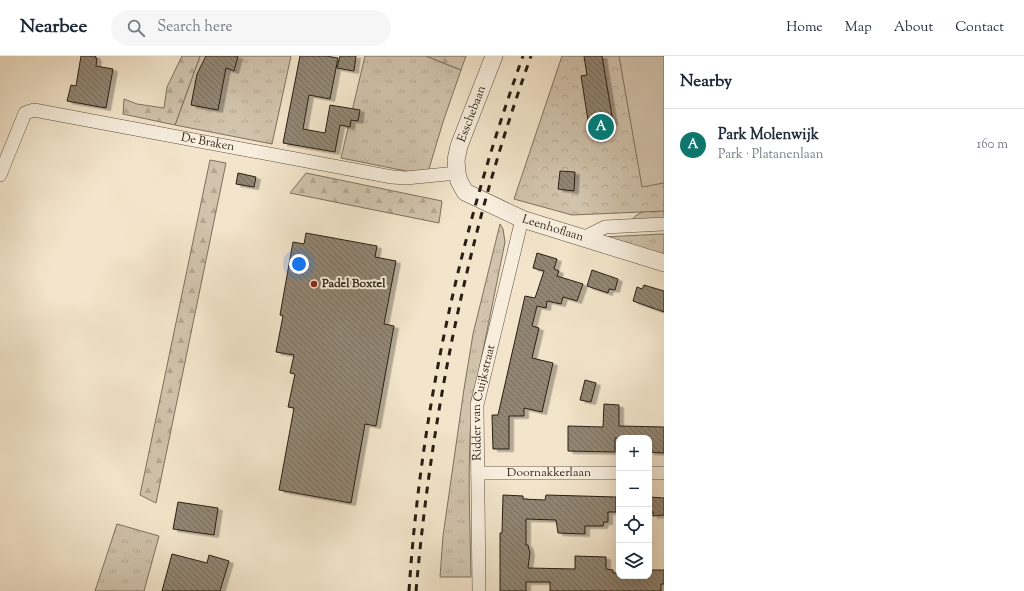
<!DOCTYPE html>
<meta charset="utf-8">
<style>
body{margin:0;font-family:"Sorts Mill Goudy",serif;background:#f6f6f7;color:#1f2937}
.controls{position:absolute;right:12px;bottom:12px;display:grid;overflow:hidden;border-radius:8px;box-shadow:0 4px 16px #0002}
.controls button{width:36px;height:36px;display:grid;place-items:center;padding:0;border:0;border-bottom:1px solid #e0e1e3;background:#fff;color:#1f2937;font:20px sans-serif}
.you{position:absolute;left:299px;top:208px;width:14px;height:14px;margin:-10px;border:3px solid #fff;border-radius:50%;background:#1a73e8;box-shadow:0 0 0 6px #1a73e833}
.badge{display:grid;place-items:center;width:26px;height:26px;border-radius:50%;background:#0f766e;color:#fff;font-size:13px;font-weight:700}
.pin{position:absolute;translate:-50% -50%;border:2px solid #fff;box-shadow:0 1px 4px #0006}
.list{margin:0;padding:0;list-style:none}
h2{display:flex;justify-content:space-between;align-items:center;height:52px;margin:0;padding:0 16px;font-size:17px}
h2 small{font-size:13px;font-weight:400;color:#747a83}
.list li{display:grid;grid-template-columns:26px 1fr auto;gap:12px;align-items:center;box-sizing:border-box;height:72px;padding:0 16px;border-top:1px solid #e0e1e3}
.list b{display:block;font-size:15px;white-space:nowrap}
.list p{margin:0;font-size:13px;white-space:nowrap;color:#747a83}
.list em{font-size:13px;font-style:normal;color:#747a83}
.icon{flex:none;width:22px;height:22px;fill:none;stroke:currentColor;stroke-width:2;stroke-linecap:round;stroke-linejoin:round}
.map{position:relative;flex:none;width:664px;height:535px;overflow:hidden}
header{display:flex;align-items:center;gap:24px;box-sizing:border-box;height:56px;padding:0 20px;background:#fff;border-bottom:1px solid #e0e1e3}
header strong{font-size:19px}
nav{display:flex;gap:22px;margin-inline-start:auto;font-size:14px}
.search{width:280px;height:36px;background:#f6f6f7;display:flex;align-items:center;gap:10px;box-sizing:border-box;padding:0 14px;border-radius:22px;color:#747a83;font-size:15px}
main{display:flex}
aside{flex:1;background:#fff}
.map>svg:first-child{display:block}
</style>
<header>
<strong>Nearbee</strong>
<div class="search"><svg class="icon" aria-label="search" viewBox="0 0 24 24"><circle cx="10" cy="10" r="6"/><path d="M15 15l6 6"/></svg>Search here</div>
<nav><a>Home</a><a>Map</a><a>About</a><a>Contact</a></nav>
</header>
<main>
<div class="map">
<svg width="664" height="535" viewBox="0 0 664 535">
<defs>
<pattern id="grass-tufts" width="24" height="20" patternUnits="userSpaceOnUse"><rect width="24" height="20" fill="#d1c3ac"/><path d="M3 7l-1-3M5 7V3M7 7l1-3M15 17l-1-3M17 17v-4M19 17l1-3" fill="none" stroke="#b3a793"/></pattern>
<pattern id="forest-firs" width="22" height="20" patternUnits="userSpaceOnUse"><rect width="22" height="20" fill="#d1c3ac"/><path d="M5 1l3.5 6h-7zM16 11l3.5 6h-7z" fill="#b3a793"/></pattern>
<pattern id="park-crowns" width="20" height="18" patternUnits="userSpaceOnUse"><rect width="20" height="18" fill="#d1c3ac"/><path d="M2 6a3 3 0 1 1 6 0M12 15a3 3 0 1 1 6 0" fill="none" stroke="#b3a793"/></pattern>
<pattern id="building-back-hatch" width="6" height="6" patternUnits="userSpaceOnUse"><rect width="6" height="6" fill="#928673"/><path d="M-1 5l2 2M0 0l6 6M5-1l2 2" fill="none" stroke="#776d5d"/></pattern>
<filter id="shadow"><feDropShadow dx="4.5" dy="2.5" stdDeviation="0" flood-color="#0004"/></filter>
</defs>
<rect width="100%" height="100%" fill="#f3e5cb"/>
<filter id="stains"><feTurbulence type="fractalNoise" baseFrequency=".005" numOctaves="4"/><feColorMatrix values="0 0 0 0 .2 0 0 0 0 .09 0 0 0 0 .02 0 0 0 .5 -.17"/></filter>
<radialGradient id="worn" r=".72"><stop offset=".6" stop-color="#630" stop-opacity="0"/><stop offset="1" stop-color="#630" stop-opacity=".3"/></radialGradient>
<path fill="url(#grass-tufts)" stroke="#7d7160" d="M200,0H291L272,88L175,69Z
M365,0H426L461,14L443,66L428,116L421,118L341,102Z
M500,168L503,173L505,186L472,349C467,407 470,464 471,521H440L443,480L464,333L473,278Z
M664,178V202L604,181Z
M117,468L159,480L144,535H95Z"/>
<path fill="url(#forest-firs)" stroke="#7d7160" d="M182,0H200L175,69L123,58L124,43L137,48L164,52L167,31Z
M426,0H466L461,14Z
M210,104L226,107L156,447L140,439Z
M306,117L442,145L439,167L290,137Z
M664,152V164H632C638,154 654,154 664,152Z"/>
<path fill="url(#park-crowns)" stroke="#7d7160" d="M562,0H664V155L572,159L514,143Z"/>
<path fill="#d1c3ac" stroke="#7d7160" d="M619,0H664V127L642,131Z"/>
<path fill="url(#building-back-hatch)" stroke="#291f14" filter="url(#shadow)" d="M81,0H96L95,2H97L96,10L113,13L106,52L67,45L71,29L76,30Z
M206,0H238L234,15L226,12L218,54L191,49L197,18Z
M300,0H326L338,2L330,43L309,39L303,73L325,77L330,49L360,54L358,65L351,64L350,71L340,69L335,96L283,87Z
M340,0H356L354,15L337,12Z
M584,0H602L613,66L589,70L581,20L587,19Z
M560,115L575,116L574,135L558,133Z
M238,117L256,121L254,131L236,128Z
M306,177L377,190L375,201L396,205L384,268L394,270L376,370L365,368L351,447L279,434L294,352L288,351L295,318L290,317L294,299L276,296L283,260L280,259L293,186L304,188Z
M537,197L557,203L554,213L559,215L557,220L583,228L577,245L563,241L561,248L547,245L546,252L537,250L532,270L539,272L532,302L553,307L542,356L524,352V360H509V393H493L492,359H498L525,240L535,242L544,215L533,212Z
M592,214L618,223L615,234L609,233L608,237L587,230Z
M644,229L664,235V256L633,245L637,231L642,233Z
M585,324L596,327L591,346L580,344Z
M604,348L619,349V370L664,371V397L649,396V382H615V396L568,395V370L603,371Z
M503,439L523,440V443L545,444L546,439L616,441V456H608V466H604L603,470H585V478L558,477L556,464L526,463V489H528L530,497L528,512L575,513V500L606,501V513L613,514V517H619V520H649V514H664V528H661V535H550V526H526V535H500V477H502Z
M649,441L664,442V459L653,460V456H649Z
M178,446L218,452L214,479L173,473Z
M172,498L207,507L209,499L229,505L220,535H162Z"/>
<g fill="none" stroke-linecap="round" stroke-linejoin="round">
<g stroke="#5c5042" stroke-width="14">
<g id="minor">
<path id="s1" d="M0,119L25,57L34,54L392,121L406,122L457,117"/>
<path d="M583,182L605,171L664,168"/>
<path id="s2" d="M478,417H619"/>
<path d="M649,417H664"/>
<path id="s3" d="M479,535L477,349L522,163"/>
</g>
</g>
<g stroke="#5c5042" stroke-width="18">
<g id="tertiary">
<path id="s4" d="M494,0L459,90L456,104L457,117L459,125L465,136L522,163L664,207"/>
</g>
</g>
<use href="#minor" stroke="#f7eedd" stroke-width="13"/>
<use href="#tertiary" stroke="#f7eedd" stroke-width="17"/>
<path stroke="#291f14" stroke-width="3" stroke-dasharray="7 7" stroke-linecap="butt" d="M409,535C421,353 461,172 523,0
M416,535C432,352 469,173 531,0"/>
</g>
<circle fill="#8f2418" stroke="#f7eedd" stroke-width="1.5" cx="314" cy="228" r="4"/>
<g text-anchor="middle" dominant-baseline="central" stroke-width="4" stroke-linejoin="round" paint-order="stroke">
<g font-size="12" fill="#291f14" stroke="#f7eedd">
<text transform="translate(472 58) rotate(-69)">Esschebaan</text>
<text stroke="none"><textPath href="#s1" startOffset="253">De Braken</textPath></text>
<text stroke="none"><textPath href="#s4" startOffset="240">Leenhoflaan</textPath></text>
<text stroke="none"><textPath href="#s3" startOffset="189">Ridder van Cuijkstraat</textPath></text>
<text stroke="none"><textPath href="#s2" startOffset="71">Doornakkerlaan</textPath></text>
</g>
<g font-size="12" font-weight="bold" fill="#291f14" stroke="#f7eedd" text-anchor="start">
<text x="322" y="228">Padel Boxtel</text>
</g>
</g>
<rect width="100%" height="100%" filter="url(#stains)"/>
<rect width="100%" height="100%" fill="url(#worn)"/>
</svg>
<div class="controls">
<button>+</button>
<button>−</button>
<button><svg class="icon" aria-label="locate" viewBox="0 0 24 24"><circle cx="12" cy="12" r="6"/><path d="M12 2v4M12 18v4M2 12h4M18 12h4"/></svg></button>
<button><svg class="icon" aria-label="layers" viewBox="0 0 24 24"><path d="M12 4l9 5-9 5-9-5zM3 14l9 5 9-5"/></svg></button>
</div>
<div class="you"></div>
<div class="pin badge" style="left:601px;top:71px">A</div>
</div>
<aside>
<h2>Nearby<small></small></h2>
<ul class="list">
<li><span class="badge">A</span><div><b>Park Molenwijk</b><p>Park · Platanenlaan</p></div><em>160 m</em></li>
</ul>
</aside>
</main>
